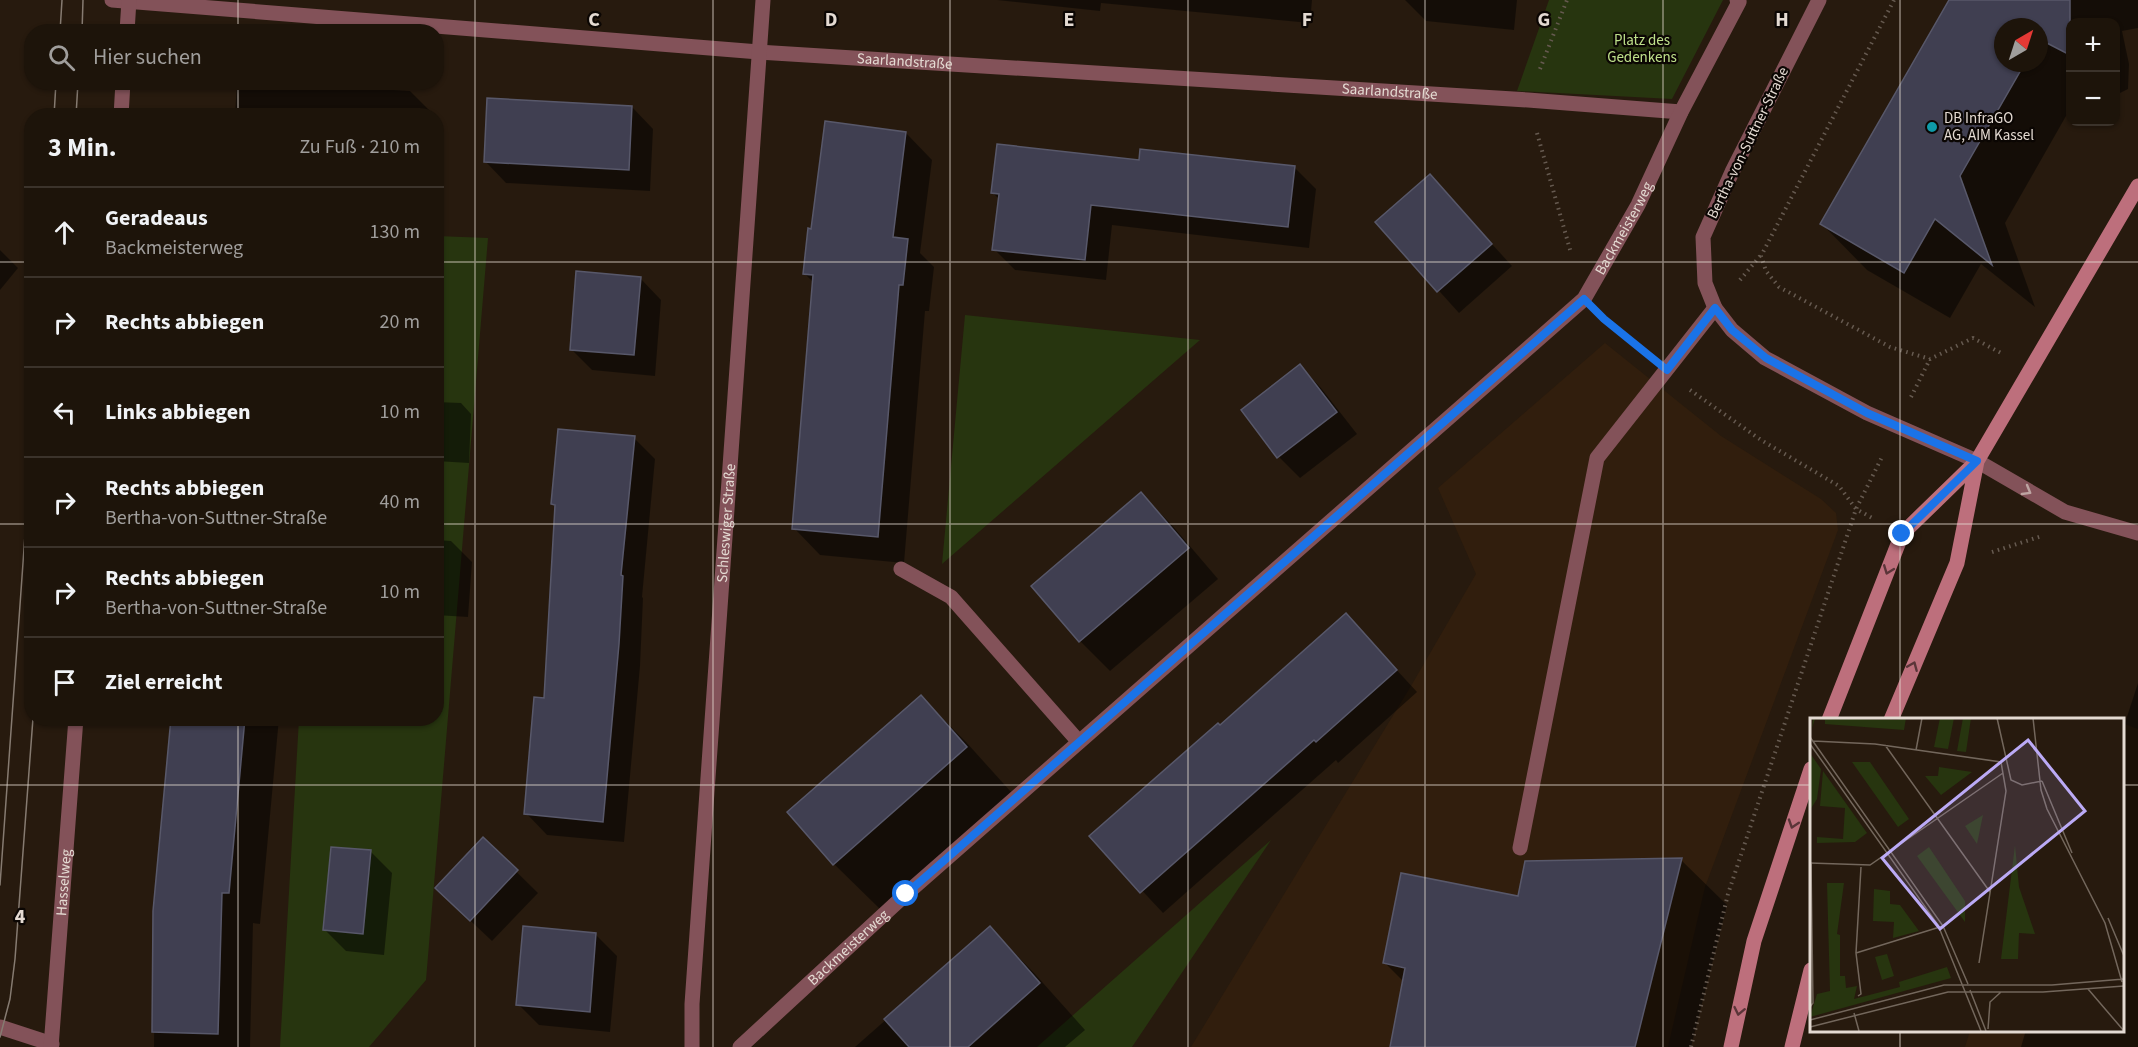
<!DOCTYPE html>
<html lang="de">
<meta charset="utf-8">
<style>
body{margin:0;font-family:"Source Sans 3",sans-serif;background:#2a2118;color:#f1f3f6}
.controls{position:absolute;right:18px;top:18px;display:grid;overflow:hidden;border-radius:12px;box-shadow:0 2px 4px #0004}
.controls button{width:54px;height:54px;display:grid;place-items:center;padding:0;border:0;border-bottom:2px solid #3b332b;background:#1d140a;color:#f1f3f6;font:30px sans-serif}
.compass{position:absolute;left:1994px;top:18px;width:54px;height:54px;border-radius:50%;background:#1d140a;box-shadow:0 2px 4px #0004;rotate:39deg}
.stop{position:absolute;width:18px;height:18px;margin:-14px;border:4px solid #1a73e8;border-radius:50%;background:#fff}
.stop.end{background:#1a73e8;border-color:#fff;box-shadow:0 2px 6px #0008}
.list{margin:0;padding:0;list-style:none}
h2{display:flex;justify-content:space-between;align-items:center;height:78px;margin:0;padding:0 24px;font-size:26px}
h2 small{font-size:20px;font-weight:400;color:#a09e9c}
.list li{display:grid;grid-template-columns:39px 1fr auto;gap:18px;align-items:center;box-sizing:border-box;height:90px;padding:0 24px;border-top:2px solid #3b332b}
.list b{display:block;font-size:22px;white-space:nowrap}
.list p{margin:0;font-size:20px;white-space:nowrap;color:#a09e9c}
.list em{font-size:20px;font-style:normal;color:#a09e9c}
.icon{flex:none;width:33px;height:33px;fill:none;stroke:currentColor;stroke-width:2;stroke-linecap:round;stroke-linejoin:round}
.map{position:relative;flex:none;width:2138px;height:1047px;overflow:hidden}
.search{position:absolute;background:#1d140a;box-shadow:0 2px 4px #0004;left:24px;top:24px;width:420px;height:66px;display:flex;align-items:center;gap:15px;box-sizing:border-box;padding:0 21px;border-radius:24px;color:#a09e9c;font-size:22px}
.panel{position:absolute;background:#1d140a;box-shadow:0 2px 4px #0004;left:24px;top:108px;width:420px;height:618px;border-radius:24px}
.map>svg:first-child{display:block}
</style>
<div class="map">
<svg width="2138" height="1047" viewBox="0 0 2138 1047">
<rect width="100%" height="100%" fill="#271a0e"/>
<path fill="#311e0d" d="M1605,343L1721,436L1821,499L1836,513L1838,530L1705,887L1668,1047H1191L1411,686L1476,574L1438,488Z
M2122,723L2138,729V1047H1965L1970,1031L2122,1030Z"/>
<path fill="#27350f" d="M1549,0H1723L1672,99L1517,91Z
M437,236L488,238L426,980L369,1047H280L299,719L436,718Z
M965,315L1200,340L942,564Z
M1271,840L1132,1047H1037Z"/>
<path fill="#0007" fill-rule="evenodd" d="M997,0H1312L1310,23L1101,3L1100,11Z
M1405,0H1517L1514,30L1426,21Z
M1950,0H2138V28L2122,31L2129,64L2128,89L2116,95V22H2070V109L2005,223L2035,307L1981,264L1950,318L1867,270L1822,224ZM2003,27H2039V63H2003Z
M237,82H267L410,91L432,113V116H235Z
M632,107L653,129L650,191L506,183L485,161Z
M906,133L932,160L920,253L934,267L929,311H925L904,563L820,555L794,528L814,283L804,273L812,230Z
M1295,168L1316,189L1309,248L1112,225L1106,280L1015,270L994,249L1000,200L993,193Z
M1430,176L1512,266L1459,313L1377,222Z
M0,250L18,268L0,290Z
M640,278L661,300L655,376L592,370L571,349Z
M1300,366L1321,388L1357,434L1300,478L1279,457Z
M436,402L461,403L471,414L469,463L436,461Z
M634,438L655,459L642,597L643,598L640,666L624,842L547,835L526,813L546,699L556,507L553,504Z
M1141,494L1171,524L1218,579L1110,671L1080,641Z
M436,540L451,541L472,562L468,617L436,615Z
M1346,615L1417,692L1338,763L1336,760L1163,913L1091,836L1220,727Z
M2138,683V1047H2021L2026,1030H2122V732Z
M921,697L966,742L1012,793L880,909L834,864L789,812Z
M172,718H279L260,924L253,923L250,1047H154L155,911Z
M483,839L538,893L492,941L458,909Z
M371,852L392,873L384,955L346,951L325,930Z
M1681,860L1727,905L1691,1047H1391L1404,982L1385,963L1519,898Z
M990,928L1035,974L1085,1030L1065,1047H855Z
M596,935L617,956L610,1032L539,1025L518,1004Z"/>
<path fill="#403f51" stroke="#58586a" stroke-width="1.5" d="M1949,0H2070V55L2039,39V27H2003V63H2025L1960,176L1992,265L1935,219L1904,273L1820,224Z
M487,98L632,106L629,170L484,162Z
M825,121L906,132L893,237L908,239L903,285H899L878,537L792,529L813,275L803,274L808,228L811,229Z
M997,144L1139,160L1140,149L1295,166L1288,227L1091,205L1085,260L992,250L999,194L991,193Z
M1430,174L1492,244L1437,292L1375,222Z
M576,271L641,277L634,355L570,350Z
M1300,364L1337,412L1277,458L1241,410Z
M558,429L635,436L621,575L623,576L619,644L603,822L524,814L534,697L544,698L555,505L551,504Z
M1141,492L1189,548L1079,642L1031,586Z
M1346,613L1397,670L1316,742L1314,740L1140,893L1089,836L1218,723L1220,725Z
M921,695L967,747L833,865L787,812Z
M171,718H245L229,893H222L218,1034L152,1032L153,911Z
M483,837L518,870L470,921L435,888Z
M331,847L371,850L363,934L323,930Z
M1682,858L1635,1047H1390L1405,968L1383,963L1401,873L1518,896L1525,861Z
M523,926L596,933L590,1012L516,1005Z
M990,926L1040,983L968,1047H909L884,1019Z"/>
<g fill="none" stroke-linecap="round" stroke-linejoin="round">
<path stroke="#665a50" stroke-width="4" stroke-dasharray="1.5 4.5" stroke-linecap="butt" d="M1894,0L1761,256L1766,271L1779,287L1890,347L1930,359L1973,338L2001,353
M1540,69L1567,0
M1537,133L1571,253
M1740,280L1760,256
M1607,321L1641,348
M1690,390L1761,440L1839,486L1856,509L1874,519
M1911,397L1930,359
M1992,552L2042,536
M1691,1047L1728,894L1856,509L1883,455"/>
<path stroke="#835259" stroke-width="15" d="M1977,461L2065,512L2138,533
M901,569L951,597L1079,742
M1520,848L1597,458L1715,308"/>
<g stroke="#835259" stroke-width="15">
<path id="s1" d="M112,0L759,52L1528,100L1681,112"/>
<path d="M1819,0L1732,172L1703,237L1705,283L1715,308L1732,330L1765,358L1867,413L1977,461"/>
<path d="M127,32L129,0"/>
<path d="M121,116L123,82"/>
<path d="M0,1027L52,1044"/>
<path id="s2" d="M51,1047L76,718"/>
<path id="s3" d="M692,1047V1004L763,0"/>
<path id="s4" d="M740,1047L906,894L1584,299L1638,205L1681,112L1739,2L1737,0"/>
</g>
<path stroke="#bd6f7c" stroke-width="15" d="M1829,720L1902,534L1977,461L2138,186
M1891,720L1957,563L1977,461
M1731,1047L1754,941L1811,769
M1792,1047L1811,970"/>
<path stroke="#867b71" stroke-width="1.5" d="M60,32L62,0
M82,32L83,0
M54,116L56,82
M76,116L78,82
M0,885L32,437
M0,1037L10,999L15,959L33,718"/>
</g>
<defs><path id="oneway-chevron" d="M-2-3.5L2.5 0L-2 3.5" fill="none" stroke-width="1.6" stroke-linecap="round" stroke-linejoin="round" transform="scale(1.5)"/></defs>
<use stroke="#bda4a2" href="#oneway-chevron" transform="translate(2027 491) rotate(30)"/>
<g stroke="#5b3539">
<use href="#oneway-chevron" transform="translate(1888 570) rotate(111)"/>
<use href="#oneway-chevron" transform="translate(1913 666) rotate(-67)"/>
<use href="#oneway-chevron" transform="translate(1793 824) rotate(108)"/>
<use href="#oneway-chevron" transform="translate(1739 1011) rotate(102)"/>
</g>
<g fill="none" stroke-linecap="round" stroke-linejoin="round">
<path stroke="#1a73e8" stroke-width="8" d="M906,894L1584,299L1604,319L1667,370L1715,308L1732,330L1766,358L1867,413L1977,461L1902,534"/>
</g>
<path fill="none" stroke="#e4dad2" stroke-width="1.5" stroke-opacity="0.55" d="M238,0V32M475,0V1047M713,0V1047M950,0V1047M1188,0V1047M1425,0V1047M1663,0V1047M1900,0V720M238,82V116M0,262H32M436,262H2138M0,524H32M436,524H2138M238,718V1047M0,785H1811M2122,785H2138M1900,1030V1047"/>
<circle fill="#0f9aa8" stroke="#0b0603" stroke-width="2" cx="1932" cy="127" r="6"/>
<g text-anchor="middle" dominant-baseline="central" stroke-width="4.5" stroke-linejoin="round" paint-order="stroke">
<g font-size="15" fill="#bee08a" stroke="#0b0603">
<text x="1642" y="40">Platz des<tspan x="1642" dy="17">Gedenkens</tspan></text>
</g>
<g font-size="15" fill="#e4dad2" stroke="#0b0603">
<text stroke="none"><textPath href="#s1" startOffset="795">Saarlandstraße</textPath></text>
<text stroke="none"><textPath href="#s1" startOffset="1281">Saarlandstraße</textPath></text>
<text transform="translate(1748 143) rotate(-64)">Bertha-von-Suttner-Straße</text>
<text stroke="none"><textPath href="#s4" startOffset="1209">Backmeisterweg</textPath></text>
<text stroke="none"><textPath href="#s3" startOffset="525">Schleswiger Straße</textPath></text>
<text stroke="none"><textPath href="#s2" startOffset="165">Hasselweg</textPath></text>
<text stroke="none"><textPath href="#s4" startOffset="147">Backmeisterweg</textPath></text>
</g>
<g font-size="15" fill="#e4dad2" stroke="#0b0603" text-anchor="start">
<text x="1944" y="118">DB InfraGO<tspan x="1944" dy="17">AG, AIM Kassel</tspan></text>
</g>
</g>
<g transform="translate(1810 718)">
<rect width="314" height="314" fill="#271a0e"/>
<path d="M3,0L86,2L96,0L94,12L15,6V2L5,1L2,10ZM130,0H144L138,31L124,29ZM153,0H161L156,34L147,33ZM0,35L11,51L7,81L0,92ZM42,44H60L99,101L88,109ZM129,49L162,54L131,77L115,58H128ZM13,53L57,115L45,124L7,125V119L33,121L35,90L10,88ZM173,97L167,126L155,108ZM205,127L209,169L225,216L209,215L208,241H191ZM119,129L155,183V204L107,138ZM17,165H34L27,216L30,217V258H35L36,270L47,268L44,281L90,269L89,264L137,249L141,260L0,299L7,276L20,273ZM64,171L80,173V186L90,187L109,213L83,220L84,204L63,203ZM77,236L84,258L72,262L65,239Z" fill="#27350f"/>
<path fill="none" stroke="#73675c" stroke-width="1.5" d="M187,0L201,62L212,67L232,63M223,0L231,72L237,91L295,205L312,264M0,19L133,208L158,266M3,23L65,26L191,44L196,73L169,245M0,26L128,207L171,313M75,27L180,174M106,32L112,0M232,63L262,135M0,145L60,147L193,55M298,200L314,238M46,235L133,208M278,271L314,313M160,272L176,313M48,278L51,276L46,235L51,149M0,289L3,285L1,145M44,295L49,313M0,302L134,267H242L314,261M0,309L138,274H233L314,268M178,311L180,284L191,274"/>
<path fill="#bbaaf6" fill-opacity="0.15" stroke="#bbaaf6" stroke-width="3" d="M218,22L275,93L130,211L72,140Z"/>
<rect width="314" height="314" fill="none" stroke="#e4dad2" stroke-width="3"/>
</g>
<g font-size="20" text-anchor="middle" font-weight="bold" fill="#e4dad2" stroke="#0b0603" stroke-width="4.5" stroke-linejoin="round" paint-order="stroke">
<text x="594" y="26">C</text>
<text x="831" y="26">D</text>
<text x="1069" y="26">E</text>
<text x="1307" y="26">F</text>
<text x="1544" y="26">G</text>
<text x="1782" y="26">H</text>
<text x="20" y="923">4</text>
</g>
</svg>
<div class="controls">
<button>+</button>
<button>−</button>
</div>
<svg class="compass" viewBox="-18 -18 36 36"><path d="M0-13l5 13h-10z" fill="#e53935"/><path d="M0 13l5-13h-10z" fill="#a09e9c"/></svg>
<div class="stop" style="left:906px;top:894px"></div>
<div class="stop end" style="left:1902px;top:534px"></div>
<div class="search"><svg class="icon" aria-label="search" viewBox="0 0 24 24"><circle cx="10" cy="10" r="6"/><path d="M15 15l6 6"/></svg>Hier suchen</div>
<section class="panel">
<h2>3 Min.<small>Zu Fuß · 210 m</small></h2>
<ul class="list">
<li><svg class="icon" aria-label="ahead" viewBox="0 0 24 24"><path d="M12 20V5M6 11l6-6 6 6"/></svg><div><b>Geradeaus</b><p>Backmeisterweg</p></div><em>130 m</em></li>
<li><svg class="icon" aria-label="right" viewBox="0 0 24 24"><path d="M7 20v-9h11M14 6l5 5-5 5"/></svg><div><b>Rechts abbiegen</b></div><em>20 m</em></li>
<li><svg class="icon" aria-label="left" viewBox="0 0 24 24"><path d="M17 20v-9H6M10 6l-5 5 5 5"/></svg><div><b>Links abbiegen</b></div><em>10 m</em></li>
<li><svg class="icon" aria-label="right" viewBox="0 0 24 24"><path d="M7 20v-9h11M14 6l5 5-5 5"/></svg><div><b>Rechts abbiegen</b><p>Bertha-von-Suttner-Straße</p></div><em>40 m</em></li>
<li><svg class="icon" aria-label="right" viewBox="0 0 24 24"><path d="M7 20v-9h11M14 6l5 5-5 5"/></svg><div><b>Rechts abbiegen</b><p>Bertha-von-Suttner-Straße</p></div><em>10 m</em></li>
<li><svg class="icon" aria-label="arrive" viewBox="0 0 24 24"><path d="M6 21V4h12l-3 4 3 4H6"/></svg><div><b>Ziel erreicht</b></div></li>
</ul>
</section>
</div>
